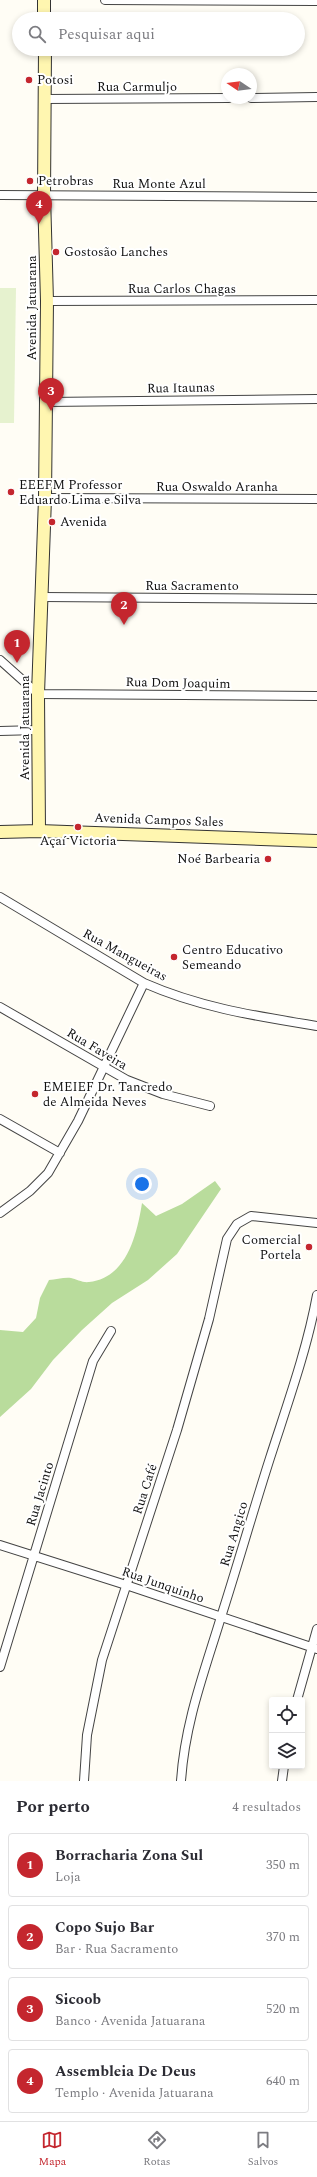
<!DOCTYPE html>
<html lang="pt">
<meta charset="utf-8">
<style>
body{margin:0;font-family:Spectral,serif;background:#f7f7f7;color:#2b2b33}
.controls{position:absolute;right:12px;bottom:12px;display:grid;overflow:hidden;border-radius:4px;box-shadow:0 2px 6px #0003}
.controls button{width:36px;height:36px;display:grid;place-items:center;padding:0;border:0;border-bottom:1px solid #e1e1e2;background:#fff;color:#2b2b33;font:20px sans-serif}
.compass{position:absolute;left:221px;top:68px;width:36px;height:36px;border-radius:50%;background:#fff;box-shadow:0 2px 6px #0003;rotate:283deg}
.you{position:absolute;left:142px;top:1184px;width:14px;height:14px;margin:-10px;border:3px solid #fff;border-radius:50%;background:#1a73e8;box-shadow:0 0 0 6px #1a73e833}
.badge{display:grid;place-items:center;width:26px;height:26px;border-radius:50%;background:#c4262e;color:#fff;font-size:13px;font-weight:700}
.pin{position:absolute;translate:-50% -33px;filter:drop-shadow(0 1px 2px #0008)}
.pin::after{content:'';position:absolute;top:21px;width:14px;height:12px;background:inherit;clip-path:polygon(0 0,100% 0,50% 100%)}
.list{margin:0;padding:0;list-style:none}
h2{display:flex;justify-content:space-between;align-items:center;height:52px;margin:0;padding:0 16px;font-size:17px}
h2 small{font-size:13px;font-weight:400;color:#7c7c81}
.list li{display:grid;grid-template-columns:26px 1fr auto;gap:12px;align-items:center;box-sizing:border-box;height:64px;margin:0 8px 8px;padding:0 8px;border:1px solid #e1e1e2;border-radius:4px}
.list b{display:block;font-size:15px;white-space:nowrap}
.list p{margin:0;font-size:13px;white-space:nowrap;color:#7c7c81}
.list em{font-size:13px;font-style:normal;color:#7c7c81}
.icon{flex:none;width:22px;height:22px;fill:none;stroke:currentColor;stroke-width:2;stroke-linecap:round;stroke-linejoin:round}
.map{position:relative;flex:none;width:317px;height:1781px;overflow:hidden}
.search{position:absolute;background:#fff;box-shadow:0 2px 6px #0003;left:12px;right:12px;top:12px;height:44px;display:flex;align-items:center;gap:10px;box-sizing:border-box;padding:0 14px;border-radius:22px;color:#7c7c81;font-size:15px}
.sheet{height:340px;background:#fff}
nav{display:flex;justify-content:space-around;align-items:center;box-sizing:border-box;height:56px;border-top:1px solid #e1e1e2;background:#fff;font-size:11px;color:#7c7c81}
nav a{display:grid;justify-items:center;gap:2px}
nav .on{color:#c4262e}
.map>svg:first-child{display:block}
</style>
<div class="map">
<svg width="317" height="1781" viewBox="0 0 317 1781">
<rect width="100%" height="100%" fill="#fffdf5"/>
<path fill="#b9dc9c" d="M215,1181L221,1189L177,1254L148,1280L112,1303L82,1330L53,1360L31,1389L0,1417V1330L23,1332L36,1318L40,1298L49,1280C56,1280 64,1277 71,1278C76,1279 83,1283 89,1282C127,1278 137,1234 142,1203L156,1216L182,1204Z"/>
<path fill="#e6f2cf" d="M0,288H16L14,423H0Z"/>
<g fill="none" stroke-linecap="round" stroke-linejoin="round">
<g stroke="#444" stroke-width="10">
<path id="street" d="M105,0L317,1
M251,98L317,97
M45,99L229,98
M0,195L317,197
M47,301L317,300
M46,402L317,399
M45,498L317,499
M42,597L317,599
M0,660L38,694L317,696
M0,731L38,730
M0,897L144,983C201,1008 256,1016 317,1026
M0,1007L127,1080L163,1094L210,1106
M0,1119L60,1153
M0,1213L30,1191L48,1173L78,1121L144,983
M0,1545L126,1585L317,1649
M0,1667L93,1361L111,1331
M297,1700L317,1629
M84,1781L87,1735L102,1660L177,1430L209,1319L227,1239L237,1224L251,1216L317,1223
M181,1781C185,1722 204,1673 221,1617C238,1564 253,1511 270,1458C287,1405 307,1350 317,1295
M282,1781L284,1766"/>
</g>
<g stroke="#333" stroke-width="14">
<path id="secondary" d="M44,0V19
M39,831L38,694L45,498L47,301L44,195L45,49
M0,832L39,831L317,841"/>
</g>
<use href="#street" stroke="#fff" stroke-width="8"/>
<use href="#secondary" stroke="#fff6b0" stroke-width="12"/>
</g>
<g fill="#c4262e" stroke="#fff" stroke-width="1.5">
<circle cx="29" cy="80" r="4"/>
<circle cx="30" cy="181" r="4"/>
<circle cx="56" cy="252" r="4"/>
<circle cx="11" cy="492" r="4"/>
<circle cx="52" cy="522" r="4"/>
<circle cx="78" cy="827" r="4"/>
<circle cx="268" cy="859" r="4"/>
<circle cx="174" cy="957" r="4"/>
<circle cx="35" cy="1094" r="4"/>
<circle cx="309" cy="1247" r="4"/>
</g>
<g text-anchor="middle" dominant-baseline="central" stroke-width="4" stroke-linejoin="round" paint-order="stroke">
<g font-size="13" fill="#111" stroke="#fff" text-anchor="start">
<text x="37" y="80">Potosi</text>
<text x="38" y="181">Petrobras</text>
<text x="64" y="252">Gostosão Lanches</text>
<text x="19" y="485">EEEFM Professor<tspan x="19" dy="15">Eduardo Lima e Silva</tspan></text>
<text x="60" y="522">Avenida</text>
<text x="78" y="841" text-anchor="middle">Açaí Victoria</text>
<text x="260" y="859" text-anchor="end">Noé Barbearia</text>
<text x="182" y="950">Centro Educativo<tspan x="182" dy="15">Semeando</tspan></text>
<text x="43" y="1087">EMEIEF Dr. Tancredo<tspan x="43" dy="15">de Almeida Neves</tspan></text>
<text x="301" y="1240" text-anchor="end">Comercial<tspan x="301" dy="15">Portela</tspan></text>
</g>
<g font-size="13" fill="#111" stroke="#fff">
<text x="137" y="87">Rua Carmuljo</text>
<text x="159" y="184">Rua Monte Azul</text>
<text x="182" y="289">Rua Carlos Chagas</text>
<text transform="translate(32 308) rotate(-90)">Avenida Jatuarana</text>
<text transform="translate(181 388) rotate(-1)">Rua Itaunas</text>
<text x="217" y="487">Rua Oswaldo Aranha</text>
<text x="192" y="586">Rua Sacramento</text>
<text transform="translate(178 683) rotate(1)">Rua Dom Joaquim</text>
<text transform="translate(25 728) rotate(-90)">Avenida Jatuarana</text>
<text transform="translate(159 820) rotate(2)">Avenida Campos Sales</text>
<text transform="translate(125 955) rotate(29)">Rua Mangueiras</text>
<text transform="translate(97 1049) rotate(31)">Rua Faveira</text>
<text transform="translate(145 1489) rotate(-72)">Rua Café</text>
<text transform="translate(40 1494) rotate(-73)">Rua Jacinto</text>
<text transform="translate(234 1534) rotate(-73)">Rua Angico</text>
<text transform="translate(163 1585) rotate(19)">Rua Junquinho</text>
</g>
</g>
</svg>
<div class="controls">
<button><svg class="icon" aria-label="locate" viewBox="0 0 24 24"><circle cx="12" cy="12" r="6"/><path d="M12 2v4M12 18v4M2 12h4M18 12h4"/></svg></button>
<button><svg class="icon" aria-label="layers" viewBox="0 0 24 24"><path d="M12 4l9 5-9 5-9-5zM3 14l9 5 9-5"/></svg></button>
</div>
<svg class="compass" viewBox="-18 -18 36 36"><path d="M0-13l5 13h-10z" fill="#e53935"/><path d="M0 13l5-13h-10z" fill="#7c7c81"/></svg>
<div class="you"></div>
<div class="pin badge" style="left:17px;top:663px">1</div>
<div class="pin badge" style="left:124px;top:625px">2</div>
<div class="pin badge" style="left:51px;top:411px">3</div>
<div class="pin badge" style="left:39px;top:224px">4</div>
<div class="search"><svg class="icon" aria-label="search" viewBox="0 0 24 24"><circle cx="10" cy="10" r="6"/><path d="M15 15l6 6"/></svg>Pesquisar aqui</div>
</div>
<section class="sheet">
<h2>Por perto<small>4 resultados</small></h2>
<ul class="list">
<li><span class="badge">1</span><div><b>Borracharia Zona Sul</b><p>Loja</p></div><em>350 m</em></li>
<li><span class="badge">2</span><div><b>Copo Sujo Bar</b><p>Bar · Rua Sacramento</p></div><em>370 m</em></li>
<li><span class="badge">3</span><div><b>Sicoob</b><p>Banco · Avenida Jatuarana</p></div><em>520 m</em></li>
<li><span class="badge">4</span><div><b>Assembleia De Deus</b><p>Templo · Avenida Jatuarana</p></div><em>640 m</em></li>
</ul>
</section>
<nav>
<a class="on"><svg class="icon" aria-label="map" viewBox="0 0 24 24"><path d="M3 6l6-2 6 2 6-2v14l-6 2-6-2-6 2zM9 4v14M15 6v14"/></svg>Mapa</a>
<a><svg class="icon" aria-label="directions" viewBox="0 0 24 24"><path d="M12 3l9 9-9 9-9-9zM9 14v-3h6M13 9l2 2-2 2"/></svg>Rotas</a>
<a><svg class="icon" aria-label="saved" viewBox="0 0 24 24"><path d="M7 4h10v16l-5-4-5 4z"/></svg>Salvos</a>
</nav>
